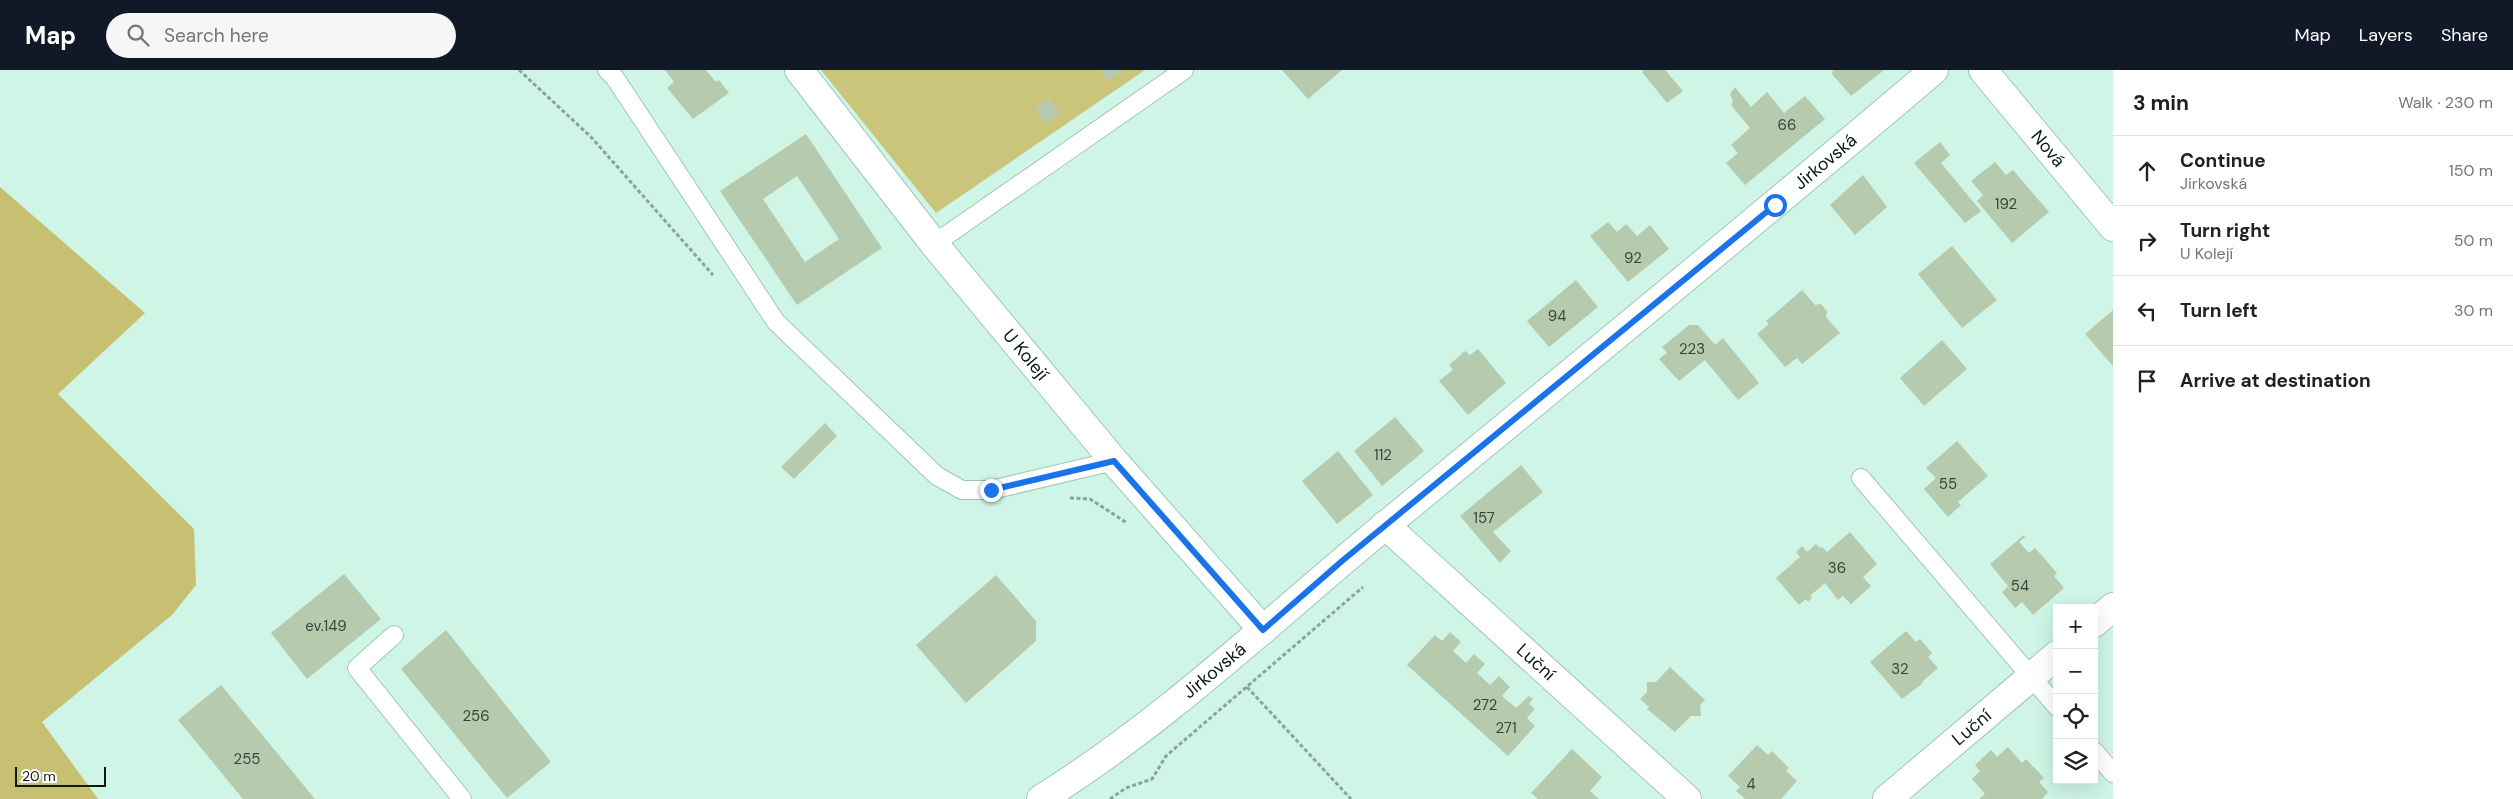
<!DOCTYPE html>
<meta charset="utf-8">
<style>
body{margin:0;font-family:"DM Sans",sans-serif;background:#f6f6f6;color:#202124}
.controls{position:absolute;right:15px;bottom:15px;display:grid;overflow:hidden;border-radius:0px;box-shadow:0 5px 20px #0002}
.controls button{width:45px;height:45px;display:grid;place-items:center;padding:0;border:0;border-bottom:1px solid #e0e0e0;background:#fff;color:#202124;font:25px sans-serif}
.scale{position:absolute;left:15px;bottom:12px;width:91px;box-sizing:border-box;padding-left:5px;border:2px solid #0b1915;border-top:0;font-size:14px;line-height:18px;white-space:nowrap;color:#0b1915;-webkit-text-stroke:4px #fff;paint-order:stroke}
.stop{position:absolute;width:15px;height:15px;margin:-11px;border:4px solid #1a73e8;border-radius:50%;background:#fff}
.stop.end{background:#1a73e8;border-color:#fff;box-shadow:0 1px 5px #0008}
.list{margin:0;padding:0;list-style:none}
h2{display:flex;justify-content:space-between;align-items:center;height:65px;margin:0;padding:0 20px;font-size:21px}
h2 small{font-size:16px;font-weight:400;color:#757577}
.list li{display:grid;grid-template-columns:32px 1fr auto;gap:15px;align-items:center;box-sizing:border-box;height:70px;padding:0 20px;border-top:1px solid #e0e0e0}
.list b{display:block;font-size:19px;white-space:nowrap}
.list p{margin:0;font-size:16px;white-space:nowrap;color:#757577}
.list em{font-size:16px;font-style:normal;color:#757577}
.icon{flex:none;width:28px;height:28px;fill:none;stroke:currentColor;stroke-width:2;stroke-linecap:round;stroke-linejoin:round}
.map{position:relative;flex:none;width:2113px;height:729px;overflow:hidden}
header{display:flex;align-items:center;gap:30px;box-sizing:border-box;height:70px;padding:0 25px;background:#111827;color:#fff}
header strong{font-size:24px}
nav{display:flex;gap:28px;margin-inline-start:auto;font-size:18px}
.search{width:350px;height:45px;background:#f6f6f6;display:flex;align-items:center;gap:12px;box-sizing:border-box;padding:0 18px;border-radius:28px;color:#757577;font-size:19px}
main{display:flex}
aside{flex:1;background:#fff}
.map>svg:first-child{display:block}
</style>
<header>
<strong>Map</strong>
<div class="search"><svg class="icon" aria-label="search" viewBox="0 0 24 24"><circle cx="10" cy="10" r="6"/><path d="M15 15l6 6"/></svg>Search here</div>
<nav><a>Map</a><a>Layers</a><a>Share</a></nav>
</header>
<main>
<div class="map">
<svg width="2113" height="729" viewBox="0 0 2113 729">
<rect width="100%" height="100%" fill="#cef5e6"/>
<path fill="#cbc47b" d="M821,0H1145L936,143Z"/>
<path fill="#c7bf72" d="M0,117L145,243L58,324L194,459L196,515L172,545L42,652L98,729H0Z"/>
<path fill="#b6caae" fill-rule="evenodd" d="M665,0H706L716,12L719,10L729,23L693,49L667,18L674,12Z
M1100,0H1121L1122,2L1107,11Z
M1282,0H1342L1308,29Z
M1644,0H1665L1683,21L1667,33L1642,2Z
M1833,0H1884L1851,26L1832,4Z
M1735,17L1751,37L1767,22L1784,43L1805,26L1825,49L1745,115L1726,93L1738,83L1731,75L1750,58L1731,35L1733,32L1730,24Z
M1050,28L1060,43L1045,54L1035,39Z
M806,64L882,178L797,235L720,121ZM797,106L839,169L805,192L763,129Z
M1940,72L1950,85L1941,93L1981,141L1965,153L1914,93Z
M1995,92L2006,105L2013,100L2049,142L2012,173L1977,131L1983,125L1971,111Z
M1863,105L1887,137L1855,165L1830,135Z
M1608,152L1617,162L1626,154L1637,166L1650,155L1669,179L1628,212L1590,166Z
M1952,176L1997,230L1962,258L1918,204Z
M1576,210L1598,237L1549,277L1527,251Z
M1802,220L1815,235L1821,234L1827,241L1826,247L1840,263L1802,294L1797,288L1785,297L1757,264L1769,254L1766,251Z
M2113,240V296L2085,264Z
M1689,255H1698L1715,275L1723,268L1759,313L1738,330L1705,290L1679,311L1659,289L1667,283L1662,277Z
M1942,270L1967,299L1924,336L1900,308Z
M1478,279L1506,313L1468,345L1439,311L1453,300L1449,295L1465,281L1470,285Z
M1395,347L1424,381L1382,416L1354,381Z
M825,353L837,366L794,409L781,397Z
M1957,371L1988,406L1958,432L1961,435L1948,447L1924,419L1936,408L1926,398Z
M1338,381L1373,425L1337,454L1302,411Z
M1521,395L1543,422L1493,462L1511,481L1500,493L1460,446Z
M1850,462L1877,494L1863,507L1871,516L1851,534L1843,526L1838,530L1825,513L1810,526L1812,528L1808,532L1806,529L1799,535L1776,508L1800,487L1796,482L1802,476L1807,482L1816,474L1820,478L1822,477L1827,482Z
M2024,465L2025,467L2019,472L2029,483L2035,478L2057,503L2054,506L2064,518L2033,545L2022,532L2015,538L2002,522L2008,516L1990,494Z
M344,504L381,549L307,609L271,563Z
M996,505L1036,551V571L966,633L916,575Z
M446,560L551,692L507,728L401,599Z
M1906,561L1916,572L1920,569L1932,583L1928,587L1938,598L1922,612L1923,613L1902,629L1870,592Z
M1450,562L1461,572L1453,581L1466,593L1474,584L1485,594L1477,603L1490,615L1499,606L1510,617L1502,626L1516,638L1529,626L1533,629L1529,634L1535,639L1527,648L1535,656L1508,686L1407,595L1435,565L1442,571Z
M1670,597L1705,630L1700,635L1701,646H1691L1675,662L1647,639L1649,637L1640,629L1647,622V612H1656Z
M221,615L315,729H243L178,650Z
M1757,675L1768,685L1772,681L1789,698L1786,701L1797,711L1781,729H1745L1736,721L1740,717L1728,706Z
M2008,677L2022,693L2026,689L2044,708L2039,712L2048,722L2042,729H1979L1985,724L1972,709L1980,701L1975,695L1991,680L1997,687Z
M1572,679L1602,707L1590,721L1599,729H1538L1531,723Z"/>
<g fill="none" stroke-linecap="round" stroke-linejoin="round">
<g stroke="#a1c6b8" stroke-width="20">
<path id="service" d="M607,0L615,8L776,252L937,406L962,420H991L1114,391
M934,174L1184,0
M1861,408L2057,637
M394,565L357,598L462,729
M2094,681L2113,703"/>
</g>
<g stroke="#a1c6b8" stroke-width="30">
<g id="minor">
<path id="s1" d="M799,0L934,174L1114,391L1263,560"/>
<path id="s2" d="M1983,0L2113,157"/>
<path id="s3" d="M1385,455L1687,729"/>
<path d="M2094,553L2113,537"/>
<path id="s4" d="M1887,729L2057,585"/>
</g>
</g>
<g stroke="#a1c6b8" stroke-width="30">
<g id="secondary">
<path id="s5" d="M1041,729C1166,651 1273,548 1386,455C1569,304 1753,154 1934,0"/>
</g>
</g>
<path stroke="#87a59a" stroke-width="3" stroke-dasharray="4 2.5" stroke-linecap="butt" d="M519,0L591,67L713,205
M1070,428L1090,429L1127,453
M1247,617L1351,729
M1110,729L1126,718L1152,709L1166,686L1363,517"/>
<use href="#service" stroke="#fff" stroke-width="18"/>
<use href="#minor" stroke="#fff" stroke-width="28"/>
<use href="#secondary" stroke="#fff" stroke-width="28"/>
</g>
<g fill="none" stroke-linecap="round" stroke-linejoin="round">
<path stroke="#1a73e8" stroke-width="6" d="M991,420L1114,391L1263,560L1342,491L1775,135"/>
</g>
<g text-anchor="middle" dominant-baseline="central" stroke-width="4" stroke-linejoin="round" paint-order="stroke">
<g font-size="15" fill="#36453b">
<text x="1787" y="55">66</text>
<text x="2006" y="134">192</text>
<text x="1633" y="188">92</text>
<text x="1557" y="246">94</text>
<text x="1692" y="279">223</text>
<text x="1383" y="385">112</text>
<text x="1948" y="414">55</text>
<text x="1484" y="448">157</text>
<text x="1837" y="498">36</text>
<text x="2020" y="516">54</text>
<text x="326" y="556">ev.149</text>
<text x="1900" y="599">32</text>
<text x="1485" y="635">272</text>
<text x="476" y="646">256</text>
<text x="1506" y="658">271</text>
<text x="247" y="689">255</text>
<text x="1751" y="714">4</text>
</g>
<g font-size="18" fill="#0b1915" stroke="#fff">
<text stroke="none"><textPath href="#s2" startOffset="102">Nová</textPath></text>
<text stroke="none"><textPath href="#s5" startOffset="1011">Jirkovská</textPath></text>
<text stroke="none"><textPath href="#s1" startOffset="364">U Kolejí</textPath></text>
<text stroke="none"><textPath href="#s3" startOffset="204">Luční</textPath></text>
<text stroke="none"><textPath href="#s5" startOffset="216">Jirkovská</textPath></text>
<text stroke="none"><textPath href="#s4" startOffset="111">Luční</textPath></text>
</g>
</g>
</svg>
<div class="controls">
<button>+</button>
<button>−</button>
<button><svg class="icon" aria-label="locate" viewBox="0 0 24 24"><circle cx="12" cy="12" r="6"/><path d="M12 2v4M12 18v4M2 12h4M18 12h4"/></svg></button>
<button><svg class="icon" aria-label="layers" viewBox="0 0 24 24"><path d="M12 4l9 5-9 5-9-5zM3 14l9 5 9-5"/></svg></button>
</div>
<div class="scale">20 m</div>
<div class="stop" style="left:1775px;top:135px"></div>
<div class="stop end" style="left:991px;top:420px"></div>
</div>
<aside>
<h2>3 min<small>Walk · 230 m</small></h2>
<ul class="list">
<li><svg class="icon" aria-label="ahead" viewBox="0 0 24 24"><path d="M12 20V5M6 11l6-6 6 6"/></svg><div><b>Continue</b><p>Jirkovská</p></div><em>150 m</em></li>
<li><svg class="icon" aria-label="right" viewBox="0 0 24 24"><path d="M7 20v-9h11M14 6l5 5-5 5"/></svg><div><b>Turn right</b><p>U Kolejí</p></div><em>50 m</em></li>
<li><svg class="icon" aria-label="left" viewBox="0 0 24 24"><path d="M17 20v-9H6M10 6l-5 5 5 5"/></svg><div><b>Turn left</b></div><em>30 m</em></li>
<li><svg class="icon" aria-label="arrive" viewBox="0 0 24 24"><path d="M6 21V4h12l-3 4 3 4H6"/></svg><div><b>Arrive at destination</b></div></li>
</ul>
</aside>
</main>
